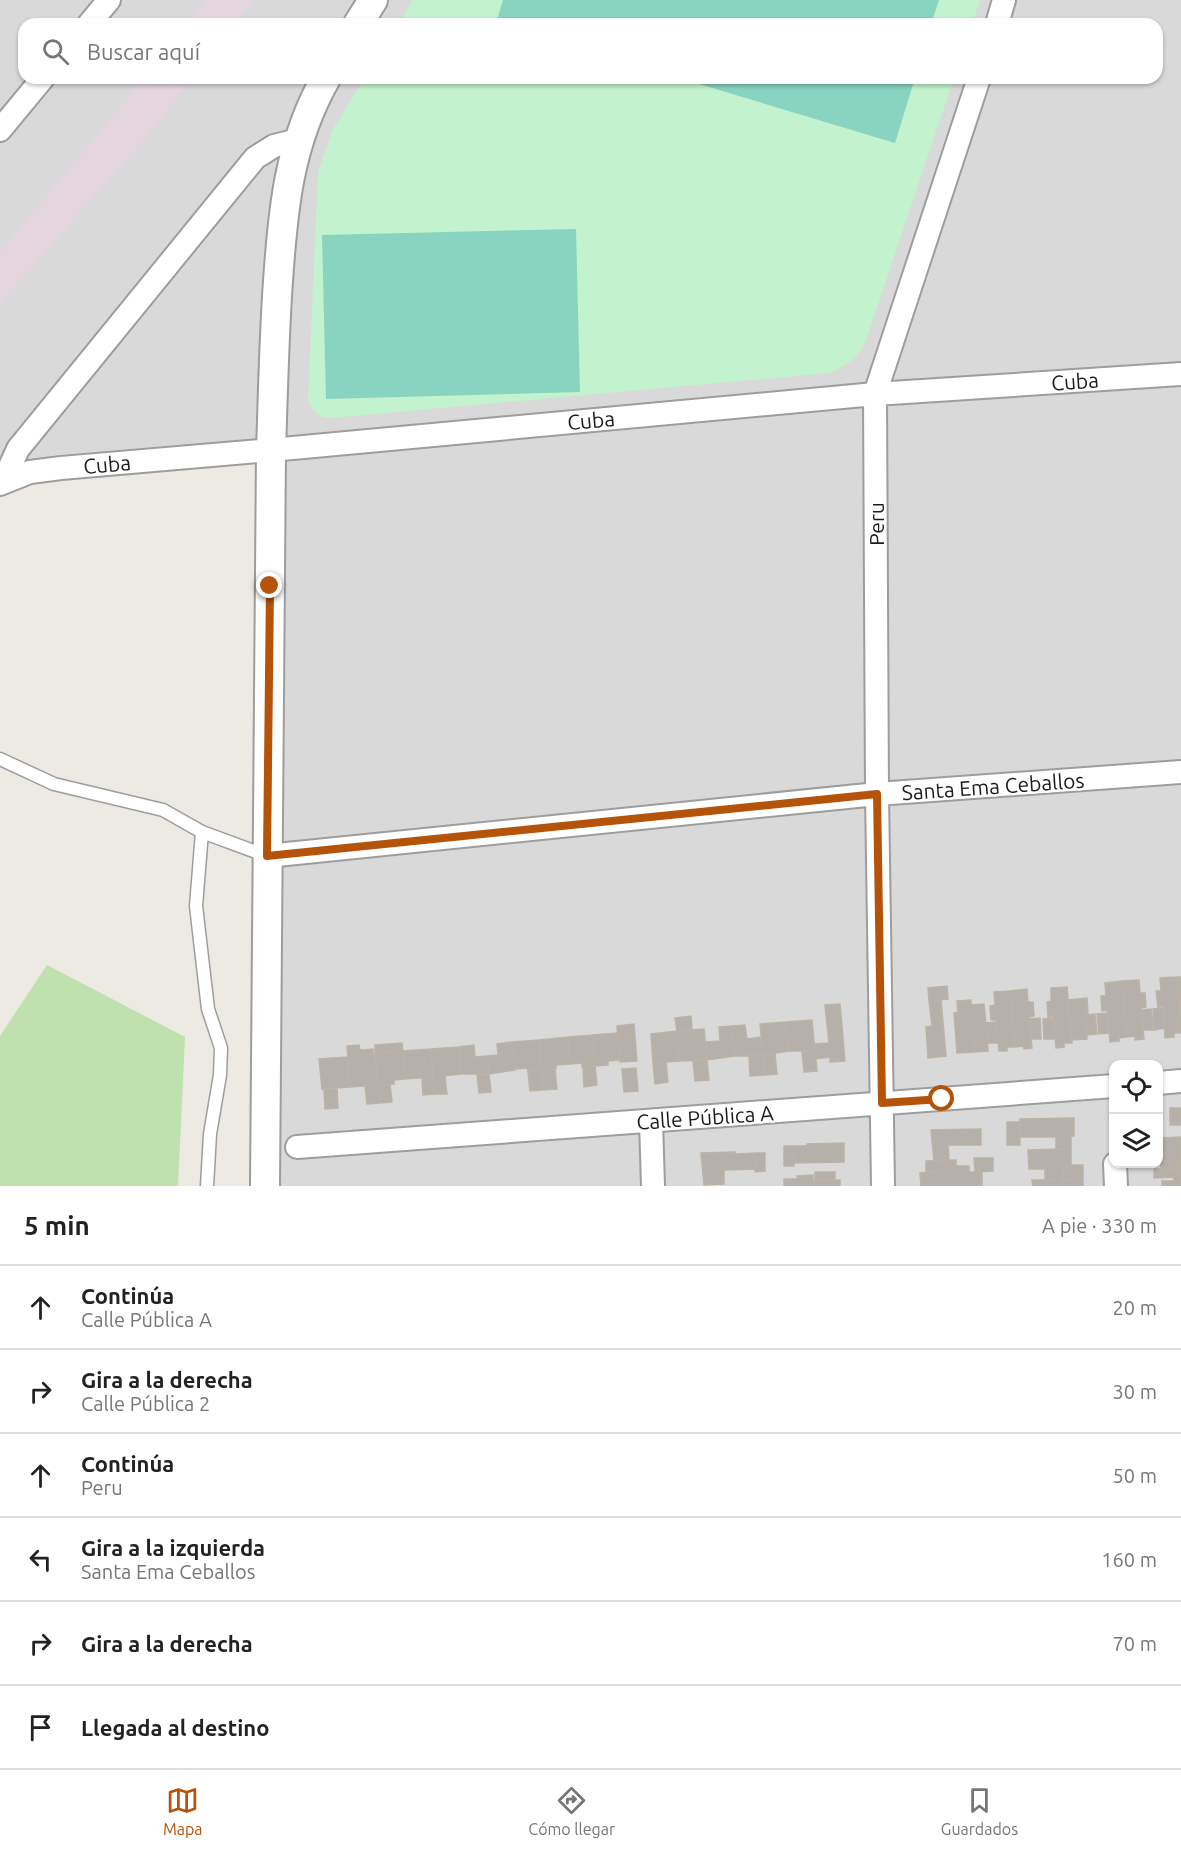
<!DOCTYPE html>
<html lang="es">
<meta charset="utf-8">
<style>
body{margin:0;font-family:Ubuntu,sans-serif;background:#f6f6f6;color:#222}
.controls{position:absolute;right:18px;bottom:18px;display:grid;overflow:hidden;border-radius:12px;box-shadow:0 2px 4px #0004}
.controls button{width:54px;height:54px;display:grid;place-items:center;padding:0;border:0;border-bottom:2px solid #e0e0e0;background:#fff;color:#222;font:30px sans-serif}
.stop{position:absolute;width:18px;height:18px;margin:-14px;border:4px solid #b45309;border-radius:50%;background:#fff}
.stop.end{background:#b45309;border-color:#fff;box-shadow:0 2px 6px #0008}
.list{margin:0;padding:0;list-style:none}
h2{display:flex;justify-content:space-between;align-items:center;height:78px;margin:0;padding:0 24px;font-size:26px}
h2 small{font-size:20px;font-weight:400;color:#767676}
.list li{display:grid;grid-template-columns:39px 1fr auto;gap:18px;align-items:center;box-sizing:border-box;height:84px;padding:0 24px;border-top:2px solid #e0e0e0}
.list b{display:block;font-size:22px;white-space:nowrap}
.list p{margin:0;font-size:20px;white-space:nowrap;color:#767676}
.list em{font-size:20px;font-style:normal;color:#767676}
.icon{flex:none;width:33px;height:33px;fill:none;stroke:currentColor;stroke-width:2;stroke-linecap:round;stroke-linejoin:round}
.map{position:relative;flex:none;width:1181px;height:1186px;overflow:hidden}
.search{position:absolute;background:#fff;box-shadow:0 2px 4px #0004;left:18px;right:18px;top:18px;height:66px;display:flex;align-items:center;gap:15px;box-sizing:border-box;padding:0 21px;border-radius:18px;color:#767676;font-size:22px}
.sheet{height:582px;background:#fff}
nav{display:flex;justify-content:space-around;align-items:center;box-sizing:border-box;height:84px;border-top:2px solid #e0e0e0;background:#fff;font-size:16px;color:#767676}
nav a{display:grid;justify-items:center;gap:3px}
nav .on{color:#b45309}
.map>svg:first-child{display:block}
</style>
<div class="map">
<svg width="1181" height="1186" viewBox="0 0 1181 1186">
<rect width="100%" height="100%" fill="#eceae2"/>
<path fill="#dad9d9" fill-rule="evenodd" d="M0,0H1181V1186H253L256,439L54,455L0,477ZM24,24H1157V78H24ZM1114,1064H1158V1164H1114Z"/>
<path fill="#e4d5df" d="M205,0H254L235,24H186Z
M144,78H193L143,141L0,303V252Z"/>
<path fill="#bfe1ad" d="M47,965L185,1037L178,1186H0V1036Z"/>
<path fill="#c3f2ce" d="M413,0H980L972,24H398Z
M365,78H954L864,346C854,359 845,367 829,373L331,418C317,416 313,413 308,400L318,172L332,131Z"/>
<path fill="#89d3c1" d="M503,0H939L931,24H499L496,23Z
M679,78H915L895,143Z
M576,229L580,392L326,399L322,235Z"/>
<path fill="#b5b0a9" stroke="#bcb3a7" stroke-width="1.5" d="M1177,977L1181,1033H1174V1037L1165,1038L1163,1006L1158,1007L1156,991H1161L1160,978Z
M1177,977H1181V1025Z
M1139,980L1140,993H1145L1146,1007L1141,1008L1144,1039L1135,1040V1036L1127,1037L1122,981Z
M1122,981L1127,1037L1119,1038V1041L1110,1042L1107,1010L1102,1011L1101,996H1106L1105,983Z
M947,986L948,999L929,1001L928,988Z
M1067,987L1072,1043H1064V1047L1056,1048L1053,1016L1048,1017L1047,1002L1051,1001V988Z
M1027,989L1028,1002H1033L1034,1016L1029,1017L1032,1048L1024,1049L1023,1046L1015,1047L1010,991Z
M1010,991L1015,1047H1007V1051H999L996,1020H991L990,1006L995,1005L994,992Z
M1087,998L1088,1013L1085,1014L1087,1039L1072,1040L1068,1000Z
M941,1000L946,1056L928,1058L926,1027L932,1026L929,1001Z
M971,1000V1005L984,1004L987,1034L974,1035L975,1052L957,1053L954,1013L958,1012L957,1001Z
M840,1004L845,1061L830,1062V1057L816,1059L814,1044L829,1043L825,1005Z
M1163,1008L1165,1028L1154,1030L1153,1009Z
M1151,1009L1153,1030H1143L1141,1010Z
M1107,1013L1109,1033L1099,1034L1097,1014Z
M1095,1014L1097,1034L1086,1035L1085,1015Z
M691,1016L692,1030L677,1031L675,1018Z
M1040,1018L1041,1039H1031L1030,1019Z
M1053,1018L1055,1039H1044L1043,1019Z
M812,1020L815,1051H788L785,1022Z
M785,1022L788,1051L763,1055L760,1024Z
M996,1022L998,1043H988L986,1023Z
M634,1024L637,1061L620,1062L617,1026Z
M745,1025L747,1039L761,1037L763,1055L734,1056L732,1026Z
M732,1026L734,1056L707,1060L705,1042L720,1041L719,1027Z
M704,1029L707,1060L679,1061L677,1031Z
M677,1031L679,1061L653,1063L651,1034Z
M618,1033L620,1060L608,1061V1065L595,1066L593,1035Z
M987,1034L988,1051L975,1052L974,1035Z
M593,1035L595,1066L582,1067V1063L570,1064L568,1037Z
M568,1037L570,1064L556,1065V1069L542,1070L539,1040Z
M539,1040L542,1070L528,1072L527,1068L515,1069L512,1042Z
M512,1042L515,1070L489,1074L487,1056L498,1055L497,1044Z
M402,1043L403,1051L375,1053V1045Z
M359,1045L360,1050L373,1049V1054H375L378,1085L350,1087L347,1046Z
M474,1045L475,1057L487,1056L489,1074H461L459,1047Z
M459,1047L461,1074L433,1077L431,1049Z
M431,1049L433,1077L405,1079L403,1051Z
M403,1051L405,1079L394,1080V1084L378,1085L375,1053Z
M815,1051L817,1071L804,1072L802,1052Z
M775,1054L777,1074L765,1075L763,1055Z
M763,1055L765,1075L750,1076L749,1056Z
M347,1057L350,1087L322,1089L319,1059Z
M707,1060L709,1080L695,1081L693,1061Z
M666,1062L668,1082L655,1084L653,1063Z
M595,1066L597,1085L584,1087L583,1067Z
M636,1068L638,1091L624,1092L622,1069Z
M555,1069L557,1089L543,1090L542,1070Z
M542,1070L543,1090L530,1091L528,1072Z
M489,1074L491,1092L479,1093L477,1075Z
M445,1076L447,1094H435L433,1077Z
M433,1077L435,1094L423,1095L422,1078Z
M390,1084L392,1102L379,1103L378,1085Z
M378,1085L379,1103L367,1104L365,1086Z
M324,1089H337L338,1108L325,1109Z
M1170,1108H1181V1125H1170Z
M1074,1118V1136H1071V1149L1056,1150V1137H1020V1119Z
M1007,1122H1020V1145H1007Z
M981,1129V1145H948L949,1160L934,1161L931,1130Z
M1181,1137V1168L1176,1169V1154H1161L1160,1138Z
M844,1143V1162L794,1163V1146H807V1144Z
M784,1146H794V1166H784Z
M1063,1149H1071V1165H1063V1180H1045V1169H1029L1028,1150Z
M735,1152V1154L755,1153V1169L724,1170V1184L704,1185L701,1153Z
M755,1153H765V1171L755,1172Z
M1161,1154H1176V1169H1161Z
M974,1158H993V1171L975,1172Z
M956,1160V1166H969V1172H982V1186H921L920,1173L933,1172V1171H926V1161Z
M1063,1165H1083V1179L1063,1180Z
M1181,1168V1186H1162V1181H1174L1173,1169Z
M1154,1169H1173V1177L1154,1178Z
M815,1172H835V1180H815Z
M813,1175V1181L840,1180V1186H784V1179H798L797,1176Z
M1083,1179V1186H1063V1180Z
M1032,1180H1063V1186H1033Z"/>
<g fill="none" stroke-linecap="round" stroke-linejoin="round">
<g stroke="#9d9d9d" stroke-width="15">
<path id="service" d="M0,759L54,784L163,810L202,832L267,856
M202,832L196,906L208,1009L221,1048L220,1075L210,1134L207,1186"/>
</g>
<g stroke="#9d9d9d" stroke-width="26">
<path id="minor" d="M89,24L109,0
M997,24L1004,0
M0,130L43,78
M3,482L18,449L255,158L274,146L298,140
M0,484L30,472L61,468L271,450L875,394L1181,374
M267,856L877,794L1181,772
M1158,1083L1181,1081
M651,1121L653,1186
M297,1147L1114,1086
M1115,1164L1116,1186
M883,1186L877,794L875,394L979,78"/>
</g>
<g stroke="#9d9d9d" stroke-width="32">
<path id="tertiary" d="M358,24L373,0
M265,1186L271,450C273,394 274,337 278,281C283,208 289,143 326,78"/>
</g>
<use href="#service" stroke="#fff" stroke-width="12"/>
<use href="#minor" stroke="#fff" stroke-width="22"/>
<use href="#tertiary" stroke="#fff" stroke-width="28"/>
</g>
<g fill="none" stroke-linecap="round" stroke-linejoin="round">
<path stroke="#b45309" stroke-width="8" d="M270,586L267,856L877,794L882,1103L942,1099"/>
</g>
<g text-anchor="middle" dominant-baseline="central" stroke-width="4.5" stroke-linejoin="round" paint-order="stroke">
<g font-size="21" fill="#1c1c1c" stroke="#fff">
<text transform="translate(1075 381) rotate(-4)">Cuba</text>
<text transform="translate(591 420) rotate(-5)">Cuba</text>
<text transform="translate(107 464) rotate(-5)">Cuba</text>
<text transform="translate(876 524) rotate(-90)">Peru</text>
<text transform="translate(993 786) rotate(-4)">Santa Ema Ceballos</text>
<text transform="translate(705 1117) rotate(-4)">Calle Pública A</text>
</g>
</g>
</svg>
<div class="controls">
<button><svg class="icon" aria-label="locate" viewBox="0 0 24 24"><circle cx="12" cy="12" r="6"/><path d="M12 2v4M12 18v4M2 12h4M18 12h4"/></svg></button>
<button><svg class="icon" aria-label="layers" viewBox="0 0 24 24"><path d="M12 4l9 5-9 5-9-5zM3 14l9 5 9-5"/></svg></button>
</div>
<div class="stop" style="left:942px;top:1099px"></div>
<div class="stop end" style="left:270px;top:586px"></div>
<div class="search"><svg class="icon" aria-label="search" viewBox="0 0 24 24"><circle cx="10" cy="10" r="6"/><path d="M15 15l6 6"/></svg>Buscar aquí</div>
</div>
<section class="sheet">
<h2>5 min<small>A pie · 330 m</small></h2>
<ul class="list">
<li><svg class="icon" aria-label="ahead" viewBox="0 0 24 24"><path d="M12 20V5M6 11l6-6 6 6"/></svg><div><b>Continúa</b><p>Calle Pública A</p></div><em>20 m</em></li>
<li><svg class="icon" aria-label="right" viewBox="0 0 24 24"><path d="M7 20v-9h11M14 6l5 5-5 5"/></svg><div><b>Gira a la derecha</b><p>Calle Pública 2</p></div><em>30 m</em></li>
<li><svg class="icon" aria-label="ahead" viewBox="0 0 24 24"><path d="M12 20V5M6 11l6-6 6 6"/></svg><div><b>Continúa</b><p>Peru</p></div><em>50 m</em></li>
<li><svg class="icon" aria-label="left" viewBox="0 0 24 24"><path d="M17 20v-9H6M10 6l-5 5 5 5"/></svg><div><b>Gira a la izquierda</b><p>Santa Ema Ceballos</p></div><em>160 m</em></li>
<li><svg class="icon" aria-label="right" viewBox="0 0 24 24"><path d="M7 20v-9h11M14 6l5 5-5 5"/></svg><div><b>Gira a la derecha</b></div><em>70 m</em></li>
<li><svg class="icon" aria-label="arrive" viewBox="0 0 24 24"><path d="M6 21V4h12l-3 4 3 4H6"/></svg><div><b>Llegada al destino</b></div></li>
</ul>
</section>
<nav>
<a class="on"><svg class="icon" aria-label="map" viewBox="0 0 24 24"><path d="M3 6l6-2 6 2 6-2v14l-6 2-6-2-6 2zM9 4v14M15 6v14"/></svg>Mapa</a>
<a><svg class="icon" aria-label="directions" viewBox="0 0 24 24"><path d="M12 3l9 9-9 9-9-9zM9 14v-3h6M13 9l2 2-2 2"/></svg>Cómo llegar</a>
<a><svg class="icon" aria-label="saved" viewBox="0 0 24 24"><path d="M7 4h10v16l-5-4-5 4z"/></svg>Guardados</a>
</nav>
